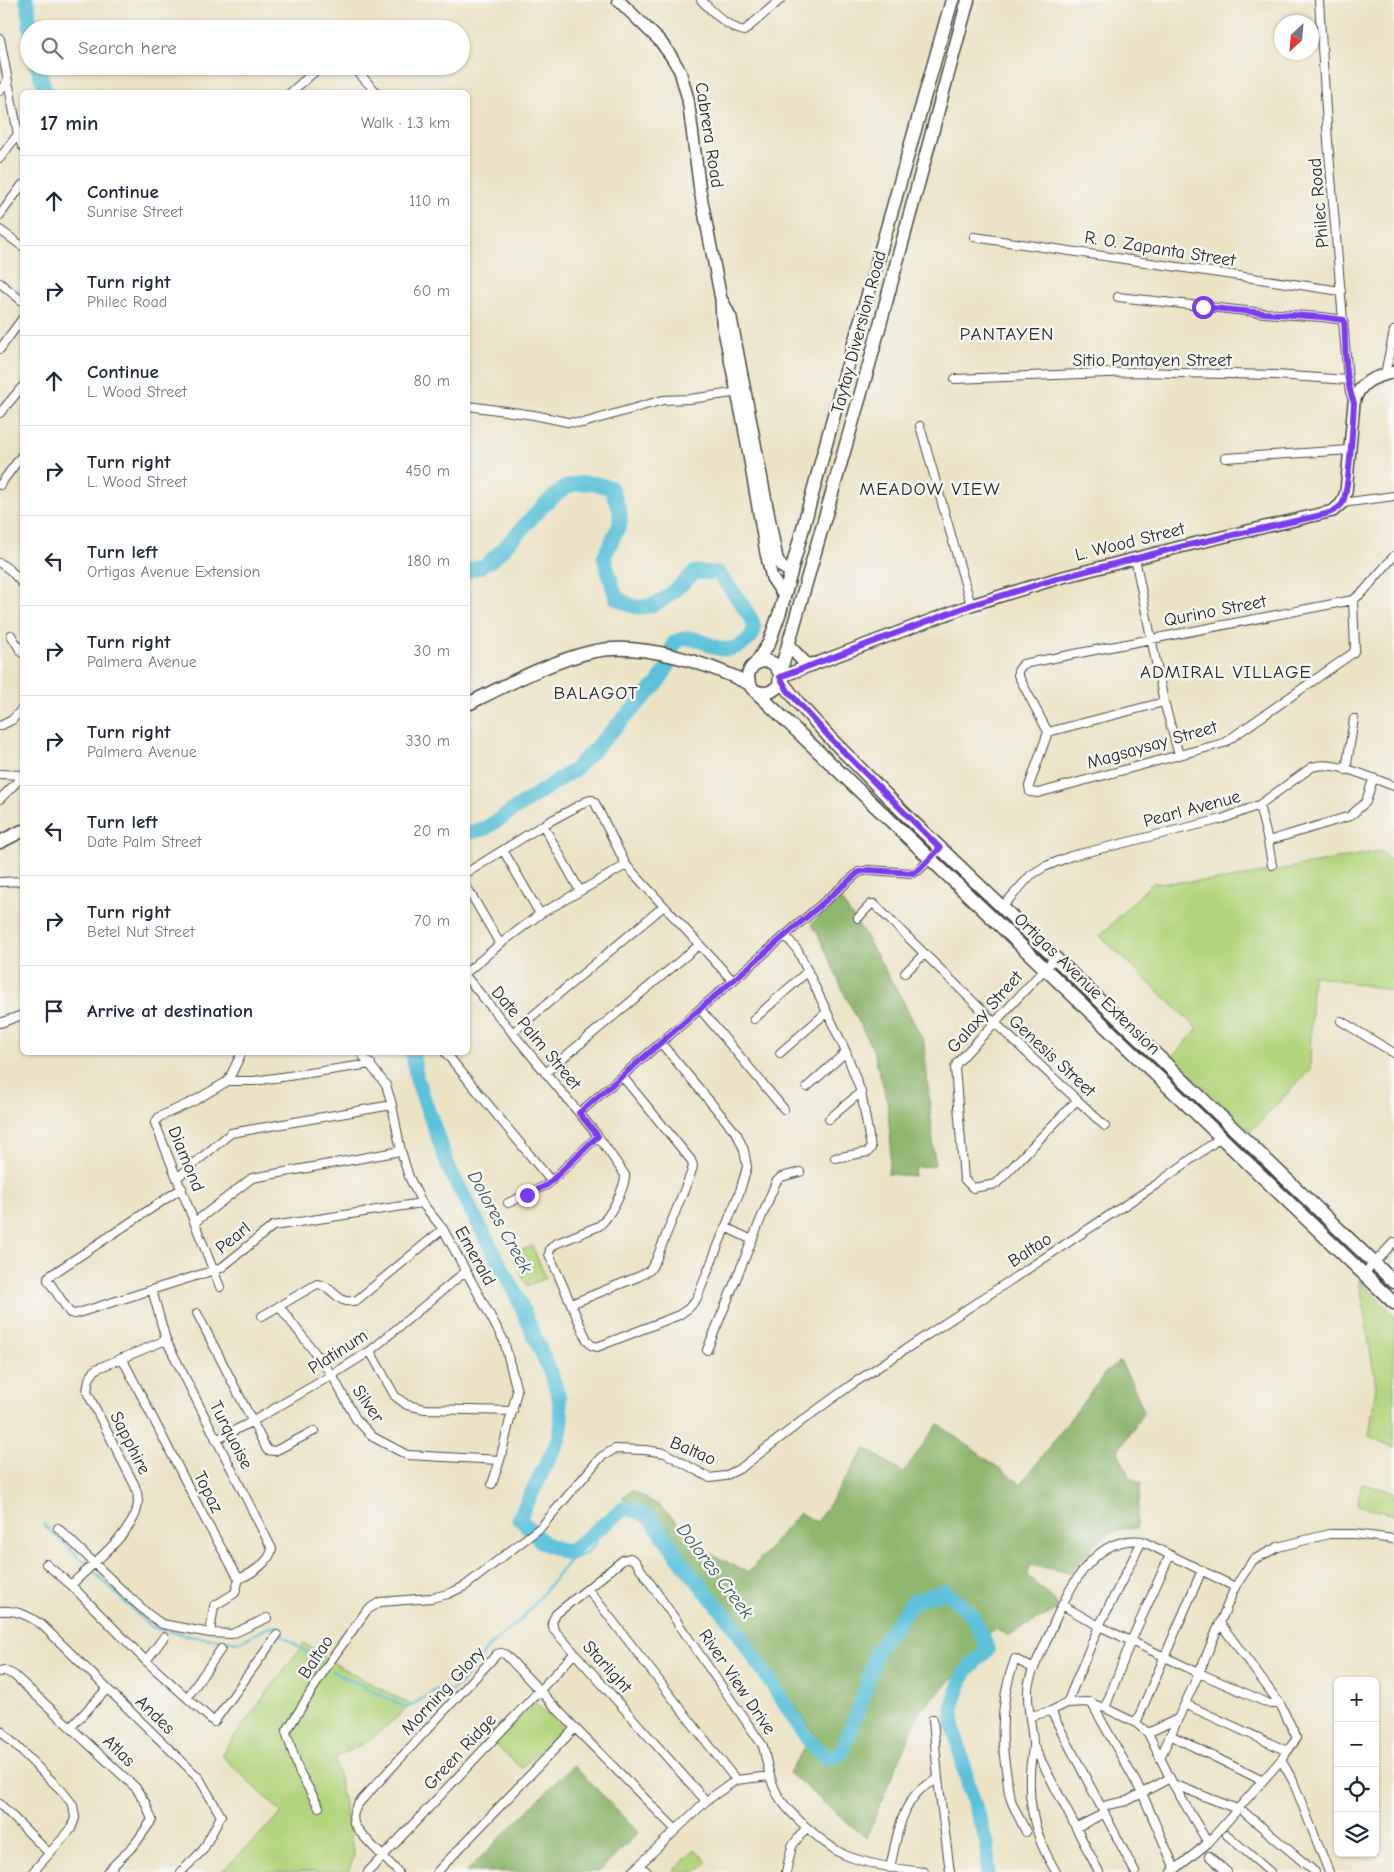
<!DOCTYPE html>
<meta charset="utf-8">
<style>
body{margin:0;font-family:"Comic Neue",sans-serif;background:#f6f6f7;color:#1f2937}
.controls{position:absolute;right:15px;bottom:15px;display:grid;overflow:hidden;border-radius:8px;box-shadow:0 1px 4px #0004}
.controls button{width:45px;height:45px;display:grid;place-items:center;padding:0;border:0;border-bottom:1px solid #e0e1e3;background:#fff;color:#1f2937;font:25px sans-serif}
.compass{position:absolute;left:1274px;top:15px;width:45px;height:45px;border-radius:50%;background:#fff;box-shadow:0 1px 4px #0004;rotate:206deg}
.stop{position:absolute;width:15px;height:15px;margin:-11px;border:4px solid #7c3aed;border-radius:50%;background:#fff}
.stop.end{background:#7c3aed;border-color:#fff;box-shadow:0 1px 5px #0008}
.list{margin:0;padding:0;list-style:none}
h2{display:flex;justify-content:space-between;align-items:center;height:65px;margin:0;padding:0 20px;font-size:21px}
h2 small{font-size:16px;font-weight:400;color:#747a83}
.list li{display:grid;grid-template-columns:32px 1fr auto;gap:15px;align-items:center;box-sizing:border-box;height:90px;padding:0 20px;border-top:1px solid #e0e1e3}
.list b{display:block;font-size:19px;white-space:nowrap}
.list p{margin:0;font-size:16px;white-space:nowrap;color:#747a83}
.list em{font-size:16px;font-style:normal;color:#747a83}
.icon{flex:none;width:28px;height:28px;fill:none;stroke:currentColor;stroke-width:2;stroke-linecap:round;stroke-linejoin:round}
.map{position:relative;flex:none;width:1394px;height:1872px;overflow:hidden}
.search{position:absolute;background:#fff;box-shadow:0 1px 4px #0004;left:20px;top:20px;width:450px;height:55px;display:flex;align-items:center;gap:12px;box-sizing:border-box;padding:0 18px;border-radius:28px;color:#747a83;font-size:19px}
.panel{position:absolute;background:#fff;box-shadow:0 1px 4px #0004;left:20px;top:90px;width:450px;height:965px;border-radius:8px}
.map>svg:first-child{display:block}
</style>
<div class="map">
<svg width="1394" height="1872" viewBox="0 0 1394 1872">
<rect width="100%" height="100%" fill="#f6f6f2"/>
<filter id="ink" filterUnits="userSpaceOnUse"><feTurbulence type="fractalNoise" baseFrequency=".02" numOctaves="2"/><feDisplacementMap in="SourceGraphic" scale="10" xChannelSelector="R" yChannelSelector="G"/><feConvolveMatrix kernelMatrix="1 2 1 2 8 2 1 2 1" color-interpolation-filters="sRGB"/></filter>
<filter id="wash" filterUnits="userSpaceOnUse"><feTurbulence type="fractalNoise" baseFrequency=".0096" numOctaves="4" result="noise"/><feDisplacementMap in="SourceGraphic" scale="20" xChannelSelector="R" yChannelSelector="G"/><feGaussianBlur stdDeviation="1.12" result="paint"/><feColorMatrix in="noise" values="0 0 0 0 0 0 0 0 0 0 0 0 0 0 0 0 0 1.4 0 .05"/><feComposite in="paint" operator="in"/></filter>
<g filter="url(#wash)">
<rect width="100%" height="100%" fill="#ece3c5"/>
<path fill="#b3d57e" stroke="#6f8054" d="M1380,851L1394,864V991L1312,975L1310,1070L1251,1131L1172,1057L1198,1029L1100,936L1152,883L1225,880Z
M532,1246L546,1278L527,1286L513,1254Z
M1359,1280L1394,1315V1448L1369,1436L1376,1386Z
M1362,1484L1394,1492V1515L1357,1505Z
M304,1643L340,1667L411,1705L370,1740L335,1758L354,1856L348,1872H221L282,1813L221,1755Z
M535,1703L563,1729L521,1768L494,1744Z
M695,1849L707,1862L697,1872H673Z"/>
<path fill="#8eb66d" stroke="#5c704c" d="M839,898L862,930L898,992L924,1042L935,1165L915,1168L914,1176L888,1174L891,1145L887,1099L873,1050L845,995L818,934L811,924Z
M1120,1361L1132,1383L1144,1412L1118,1451L1129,1477L1141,1483L1136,1529C1105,1525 1088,1552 1071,1573L1030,1565L1028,1576L1056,1602L1058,1609L1009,1635L995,1628L988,1636L982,1650L920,1711L866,1838L789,1773L814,1733L707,1582L648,1513L622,1498L632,1490L660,1506L708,1552L748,1573L799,1513L817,1522L866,1448L903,1473L938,1424L1021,1484L1106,1372Z
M573,1765L639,1832L599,1872H466Z"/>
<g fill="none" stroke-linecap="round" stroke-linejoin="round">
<path stroke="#5bc1d9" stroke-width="2.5" d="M43,1524L84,1562
M93,1571L151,1627L190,1636L239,1642L267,1628L278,1626L283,1636L323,1664
M332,1671L407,1708L439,1688L451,1691L461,1683L488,1647L523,1618L570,1560L587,1552L596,1543L597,1530"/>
<path stroke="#5bc1d9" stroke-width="15" d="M26,0L28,4L30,29
M37,66L46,92
M468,571L480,567
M468,833L486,828L575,769L658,683L667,668L674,643C692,632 701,643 718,648C726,651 737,648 744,643C749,639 754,635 754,628C753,615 726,584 718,573L695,572C680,585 660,609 638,607C631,607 623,601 616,598L604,557L620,524V511L611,488C597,483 581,481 566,487C562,489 558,494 554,496C530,516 513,542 489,562
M412,1052L417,1080L450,1171L515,1292L552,1376L559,1398L562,1422L559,1439L519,1518L543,1543L567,1553L625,1508L640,1512L652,1520L688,1570L732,1623L809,1741L827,1758L840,1755L861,1703L877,1650L913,1601L945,1591L972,1615L988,1649L965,1672L953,1704V1725L969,1787L987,1843L988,1872"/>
</g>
</g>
<g filter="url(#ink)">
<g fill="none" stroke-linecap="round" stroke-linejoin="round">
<g stroke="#484742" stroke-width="10">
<path id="street" d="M701,0C713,12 727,27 744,31L780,0
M1319,0L1328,141L1348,380L1350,392L1354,403
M0,39L18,134L22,146
M349,66L357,71L376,92
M0,91L7,81
M291,92L319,68L324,66
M0,158L18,134
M0,215L22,185
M0,230L22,246
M974,237L1341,291
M0,283L22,301
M1118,297L1264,313L1322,317L1344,320
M0,349L22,319
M1385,374L1394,331
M955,379L1133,372L1276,375L1348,380
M468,406L534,415L567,422L583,423L663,400L690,399L740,392
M0,413L22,387
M920,426L971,605
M1225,458L1350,450
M0,485L22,455
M1342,503L1394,496
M1135,558L1164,702L1179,755
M0,563L10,570L22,583
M1353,600L1355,649L1353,653L1224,743L1038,793L1030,792L1029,786L1048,732L1018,675V671L1023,664L1353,600L1363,592L1394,556
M11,635L22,653
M0,726L12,720L22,709
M1048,732L1164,702
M1346,770L1354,719
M0,774L22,775
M0,799L22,777
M1259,805L1268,841L1272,865
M543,825L580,891
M1268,841L1350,816L1366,802L1373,779
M503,850L540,914
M468,872L543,825L587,801L592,800L595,803L626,865L733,981
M0,882L22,881
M468,889L500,944
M1002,907L1031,875L1044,867L1071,856L1222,819L1259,805L1312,767C1333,759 1373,779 1394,786
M858,918L871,904H874L995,1023L1105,1126
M786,936L798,951L846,1052L861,1092L871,1148L868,1152L835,1158
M1055,958L957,1063L955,1068L964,1179L973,1188L996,1184L1077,1100
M468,971L500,944L540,914L626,865
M905,973L924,954
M468,979L598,1136L625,1175C625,1188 610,1217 599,1226L555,1244L550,1249L549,1254L587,1340L591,1345L597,1347L679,1315L689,1308L697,1298L740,1191L747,1167L744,1150L737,1134L661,1043
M700,1009L784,1109
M754,1019L808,971
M1341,1021L1394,1053
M0,1023L22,1015
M512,1033L664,906
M360,1052L386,1085L392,1105L401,1151L409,1177L422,1203L443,1229L504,1341L517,1391L500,1460L492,1484
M445,1052L551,1181
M780,1053L827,1012
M545,1073L699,945
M228,1081H254L371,1064
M807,1087L846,1052
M579,1113L859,872L869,870L913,873L919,870L941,848
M829,1119L861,1092
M178,1177L231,1133L392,1105
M182,1188L48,1277V1280L70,1313L75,1314L221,1268L273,1226L422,1203
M508,1203L547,1185L598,1136
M195,1222L252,1178L401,1151
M725,1227L752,1240
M1364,1274L1394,1242
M220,1287L155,1123L159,1117L194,1101L228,1081L242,1052
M152,1290L166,1340L272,1549C270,1562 251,1574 239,1579
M571,1304L640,1276L650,1270L656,1260L691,1173L693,1166L691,1160L622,1076
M279,1306L332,1375L356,1419L373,1437L407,1455L500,1460
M197,1313L267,1450L275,1451L314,1431
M262,1316L317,1284C334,1285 337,1307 357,1300L443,1229
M707,1350L776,1182L781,1177L800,1172
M370,1351L395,1396L407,1405L425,1409L513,1411
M122,1358L207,1523L239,1579L235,1593L214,1606L210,1633
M216,1440L253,1421L332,1375L370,1351L466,1271
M58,1528L122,1590L148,1614L162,1624L210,1633L232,1634L267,1618
M46,1564L71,1585L146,1661L214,1722L277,1635
M71,1585C89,1567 132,1533 137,1509C139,1501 138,1494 135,1486L87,1392L89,1379L96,1369L166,1340
M588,1589L736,1780
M1062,1605L1099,1626L1199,1673L1270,1704H1280
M0,1611C16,1609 29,1616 42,1625L199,1778L221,1816L203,1850L181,1872
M146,1661L164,1637
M0,1672L3,1670L14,1675L136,1788L146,1804L152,1820L135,1844L107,1872
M187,1698L221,1649
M1091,1702L1142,1793L1175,1869
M1067,1703L1099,1626L1142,1541
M1185,1704L1287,1751
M1105,1708L1131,1641L1170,1555
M1051,1711L1135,1872
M1030,1716L1051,1711L1067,1703L1087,1702L1105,1708L1136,1723L1148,1733L1173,1784L1208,1843
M933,1719L938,1779L950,1872
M1136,1723L1202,1570
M72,1726L107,1689
M0,1730L62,1791L73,1805L75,1818L71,1829L33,1872
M1148,1733L1177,1719
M1170,1735L1261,1780
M1033,1745L1099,1872
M1160,1758L1199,1673L1235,1587L1253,1560L1278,1547L1329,1534H1354L1394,1539
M1281,1760L1293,1781L1329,1872
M1173,1784L1237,1809
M706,1801L554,1630L552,1622L556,1614L623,1560L630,1558L635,1561L763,1746C767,1763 770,1783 779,1797C789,1814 827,1847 845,1855C869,1865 897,1869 924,1872
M0,1804L49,1853
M1107,1805L1127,1801L1170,1778
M319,1807L299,1771L286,1732L329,1663L367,1610L380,1602L431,1598L448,1594L465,1586L541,1527L601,1457L615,1449L645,1450L665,1453L710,1478L725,1476L741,1468L803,1420L851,1385L1157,1184L1212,1144L1220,1137
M1245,1813L1315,1872
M1077,1827L1105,1813
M1026,1832C1021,1821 1015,1811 1011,1800C1008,1793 1008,1785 1007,1777C1000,1738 1001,1696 1015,1659L1034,1669
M1227,1835L1270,1872
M1209,1856L1227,1872
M639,1865L647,1872
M890,1868C896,1842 900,1807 921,1789C926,1785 933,1782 938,1779
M368,1872L574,1654
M398,1872C390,1863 355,1830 354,1823C352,1815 354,1811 358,1804L497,1654L501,1653L505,1654L575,1728L676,1830
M437,1872L575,1728
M632,1872L706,1801L736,1780L770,1776
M786,1872L792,1846L806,1828
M1056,1872C1049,1860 1042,1847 1038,1834C1032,1816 1029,1793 1030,1774C1030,1764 1033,1754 1033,1743C1032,1726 1027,1708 1028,1690C1028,1677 1039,1657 1045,1644C1062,1604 1088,1534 1142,1541L1235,1587
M1172,1872L1208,1843L1281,1760L1297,1738L1280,1704L1220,1623"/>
</g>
<g stroke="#484742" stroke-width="14">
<path id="secondary" d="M618,0L660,41L671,56L680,71L688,99L700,191L721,299L722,321L743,421L766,553L772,578L784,596
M723,302L731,318L777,559L782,567L791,573
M780,677L971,605L1059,578L1184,546L1333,511L1342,503L1346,492L1354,403C1359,381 1375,377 1394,372"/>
</g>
<g stroke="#484742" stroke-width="15">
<path id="primary" d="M788,645L805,663L808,665L814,664
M756,663L769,643L780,612L841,389L952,0
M780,673L869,365L968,0
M780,679L800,705L831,739L911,820L1394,1282
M755,691C765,695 772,693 779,685L780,673L773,663C756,656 741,672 752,688L1394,1303
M468,704C506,685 553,660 595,651C643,642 707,663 750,684
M0,842L22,831"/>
</g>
<use href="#street" stroke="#fff" stroke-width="8"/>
<use href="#secondary" stroke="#fff" stroke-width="11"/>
<use href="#primary" stroke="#fff" stroke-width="12"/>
</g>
</g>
<g fill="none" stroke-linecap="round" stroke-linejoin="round" filter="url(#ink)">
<path stroke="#7c3aed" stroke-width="6" d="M527,1195L547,1185L598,1136L579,1113L859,872L869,870L913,873L919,870L940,848L831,739L788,691L780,677L971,605L1059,578L1184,546L1326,514C1332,512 1338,509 1342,504C1349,493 1353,420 1354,403C1344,378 1346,347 1344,320L1322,317L1264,313L1203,307"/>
</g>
<g text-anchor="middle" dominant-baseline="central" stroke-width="5" stroke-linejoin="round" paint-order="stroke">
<g font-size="18" fill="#2b2b2b" stroke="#f6f6f2">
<text transform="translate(709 135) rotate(81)">Cabrera Road</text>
<text transform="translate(1319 203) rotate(-95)">Philec Road</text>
<text transform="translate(1160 249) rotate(9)">R. O. Zapanta Street</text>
<text transform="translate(859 332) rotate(-75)">Taytay Diversion Road</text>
<text x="1152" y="360">Sitio Pantayen Street</text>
<text transform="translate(1130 542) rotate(-14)">L. Wood Street</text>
<text transform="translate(1215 611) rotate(-11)">Qurino Street</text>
<text transform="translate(1152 745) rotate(-16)">Magsaysay Street</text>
<text transform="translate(1192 809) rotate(-15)">Pearl Avenue</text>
<text transform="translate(1087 984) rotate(44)">Ortigas Avenue Extension</text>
<text transform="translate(985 1012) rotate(-48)">Galaxy Street</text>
<text transform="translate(536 1038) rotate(50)">Date Palm Street</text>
<text transform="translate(1052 1056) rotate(43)">Genesis Street</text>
<text transform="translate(186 1159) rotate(68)">Diamond</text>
<text transform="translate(233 1238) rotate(-39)">Pearl</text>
<text transform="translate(1030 1250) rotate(-33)">Baltao</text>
<text transform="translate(475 1256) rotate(61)">Emerald</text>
<text transform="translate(338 1352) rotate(-33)">Platinum</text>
<text transform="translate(368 1404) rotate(55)">Silver</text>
<text transform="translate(231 1435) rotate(63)">Turquoise</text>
<text transform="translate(130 1443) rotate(63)">Sapphire</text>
<text transform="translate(693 1451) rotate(23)">Baltao</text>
<text transform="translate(208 1492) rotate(63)">Topaz</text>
<text transform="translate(316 1657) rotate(-56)">Baltao</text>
<text transform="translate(607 1667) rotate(48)">Starlight</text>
<text transform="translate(737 1682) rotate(56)">River View Drive</text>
<text transform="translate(443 1691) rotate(-47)">Morning Glory</text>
<text transform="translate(155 1715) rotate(44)">Andes</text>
<text transform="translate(119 1751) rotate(44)">Atlas</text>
<text transform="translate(460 1752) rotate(-47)">Green Ridge</text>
</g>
<g font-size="19" letter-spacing="1" fill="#2b2b2b" stroke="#f6f6f2">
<text x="1007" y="334">PANTAYEN</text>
<text x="930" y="489">MEADOW VIEW</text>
<text x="1226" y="672">ADMIRAL VILLAGE</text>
<text x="596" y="693">BALAGOT</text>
</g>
<g font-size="19" font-style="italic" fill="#39585f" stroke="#f6f6f2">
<text transform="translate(500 1222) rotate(61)">Dolores Creek</text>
<text transform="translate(715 1571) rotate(53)">Dolores Creek</text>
</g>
</g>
</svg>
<div class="controls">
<button>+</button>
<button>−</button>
<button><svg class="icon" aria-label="locate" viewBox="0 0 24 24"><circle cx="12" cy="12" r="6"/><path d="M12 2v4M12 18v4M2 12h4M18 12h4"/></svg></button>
<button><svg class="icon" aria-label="layers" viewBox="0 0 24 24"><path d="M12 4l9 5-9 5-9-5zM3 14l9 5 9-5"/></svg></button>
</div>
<svg class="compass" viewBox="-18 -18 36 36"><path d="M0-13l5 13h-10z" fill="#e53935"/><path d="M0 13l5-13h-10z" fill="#747a83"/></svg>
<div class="stop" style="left:1203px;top:307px"></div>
<div class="stop end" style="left:527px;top:1195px"></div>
<div class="search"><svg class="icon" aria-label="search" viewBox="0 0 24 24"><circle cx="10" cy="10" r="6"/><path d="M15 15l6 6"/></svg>Search here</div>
<section class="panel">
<h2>17 min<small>Walk · 1.3 km</small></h2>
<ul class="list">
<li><svg class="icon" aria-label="ahead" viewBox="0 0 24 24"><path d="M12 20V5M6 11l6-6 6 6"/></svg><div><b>Continue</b><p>Sunrise Street</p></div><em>110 m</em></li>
<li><svg class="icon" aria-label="right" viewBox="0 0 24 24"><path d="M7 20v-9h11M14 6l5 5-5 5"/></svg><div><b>Turn right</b><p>Philec Road</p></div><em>60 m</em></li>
<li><svg class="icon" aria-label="ahead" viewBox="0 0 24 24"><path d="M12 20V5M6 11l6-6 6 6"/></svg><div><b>Continue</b><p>L. Wood Street</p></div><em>80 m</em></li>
<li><svg class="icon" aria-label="right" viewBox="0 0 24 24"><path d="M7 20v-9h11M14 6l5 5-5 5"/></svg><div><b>Turn right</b><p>L. Wood Street</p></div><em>450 m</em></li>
<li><svg class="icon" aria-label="left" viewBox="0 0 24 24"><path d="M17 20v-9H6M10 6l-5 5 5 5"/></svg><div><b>Turn left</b><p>Ortigas Avenue Extension</p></div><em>180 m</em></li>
<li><svg class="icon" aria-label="right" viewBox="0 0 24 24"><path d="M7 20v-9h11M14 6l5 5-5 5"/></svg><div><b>Turn right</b><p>Palmera Avenue</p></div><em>30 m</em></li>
<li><svg class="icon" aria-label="right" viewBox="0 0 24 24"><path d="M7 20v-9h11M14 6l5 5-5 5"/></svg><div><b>Turn right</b><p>Palmera Avenue</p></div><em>330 m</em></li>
<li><svg class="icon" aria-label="left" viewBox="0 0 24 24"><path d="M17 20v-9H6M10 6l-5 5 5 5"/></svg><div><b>Turn left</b><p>Date Palm Street</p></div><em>20 m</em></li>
<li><svg class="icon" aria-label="right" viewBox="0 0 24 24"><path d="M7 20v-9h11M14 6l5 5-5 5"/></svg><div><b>Turn right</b><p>Betel Nut Street</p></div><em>70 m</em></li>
<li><svg class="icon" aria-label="arrive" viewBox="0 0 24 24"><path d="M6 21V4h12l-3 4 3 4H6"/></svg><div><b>Arrive at destination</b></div></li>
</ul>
</section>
</div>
